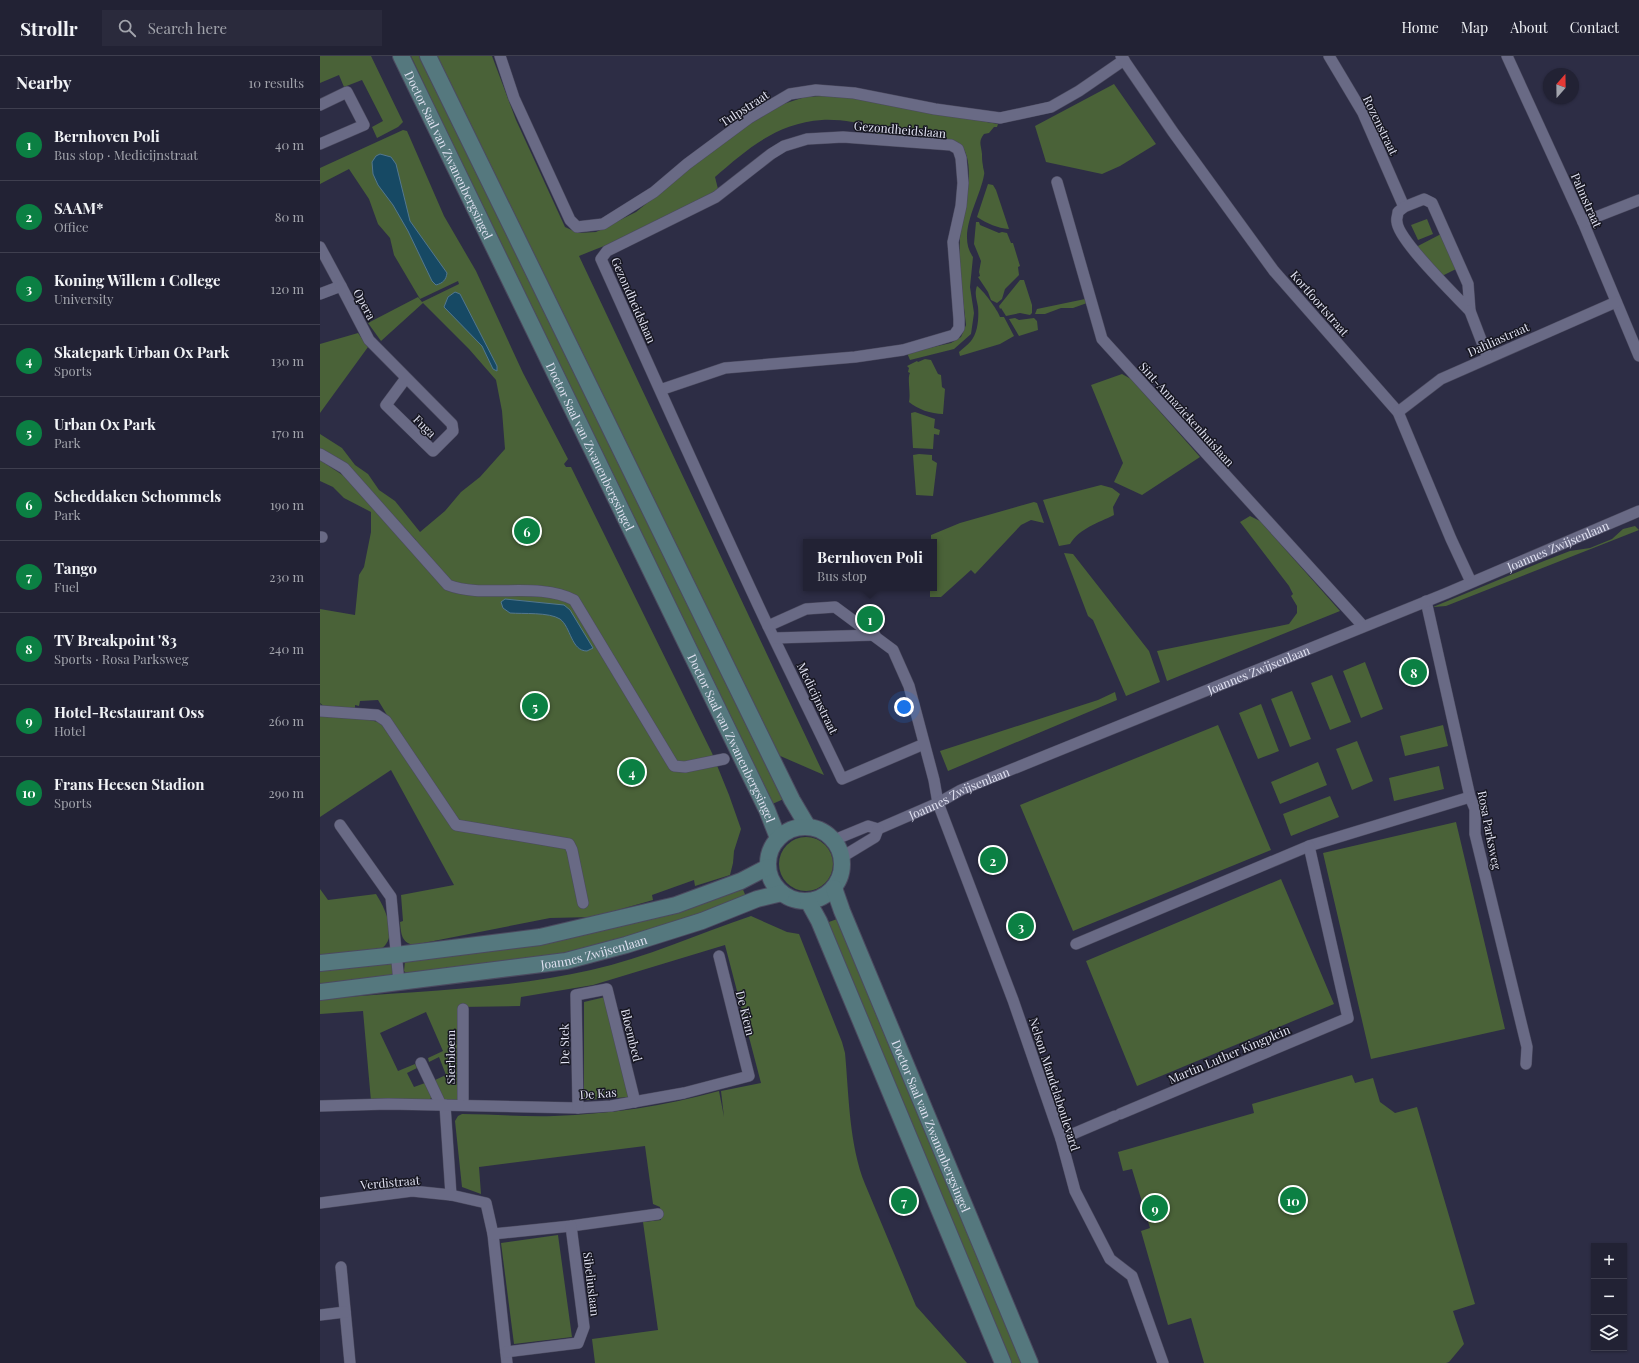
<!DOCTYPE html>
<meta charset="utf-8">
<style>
body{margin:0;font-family:"Playfair Display",serif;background:#2a2a3c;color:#f1f3f6}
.controls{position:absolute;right:12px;bottom:12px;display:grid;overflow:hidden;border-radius:0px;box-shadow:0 1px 3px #0004}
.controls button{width:36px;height:36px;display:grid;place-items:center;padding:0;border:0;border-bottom:1px solid #3f3f4f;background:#222234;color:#f1f3f6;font:20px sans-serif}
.compass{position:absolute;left:1223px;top:12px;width:36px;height:36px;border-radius:50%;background:#222234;box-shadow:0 1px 3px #0004;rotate:20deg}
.you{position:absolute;left:584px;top:651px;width:14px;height:14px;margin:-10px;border:3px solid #fff;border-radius:50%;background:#1a73e8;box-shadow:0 0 0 6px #1a73e833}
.badge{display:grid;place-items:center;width:26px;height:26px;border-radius:50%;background:#0b8043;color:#fff;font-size:13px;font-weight:700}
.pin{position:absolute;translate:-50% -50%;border:2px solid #fff;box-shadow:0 1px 4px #0006}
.popup{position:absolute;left:483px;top:483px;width:134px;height:52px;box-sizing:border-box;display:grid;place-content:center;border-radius:0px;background:#222234;filter:drop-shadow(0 1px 3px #0005);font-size:13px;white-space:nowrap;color:#a2a4ac}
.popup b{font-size:15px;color:#f1f3f6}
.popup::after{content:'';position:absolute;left:50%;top:100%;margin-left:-8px;border:8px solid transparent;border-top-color:#222234}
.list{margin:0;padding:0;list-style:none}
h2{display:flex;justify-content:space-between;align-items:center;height:52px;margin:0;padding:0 16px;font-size:17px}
h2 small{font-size:13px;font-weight:400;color:#a2a4ac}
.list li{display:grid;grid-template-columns:26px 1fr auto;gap:12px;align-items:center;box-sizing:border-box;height:72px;padding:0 16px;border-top:1px solid #3f3f4f}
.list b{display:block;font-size:15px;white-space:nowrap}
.list p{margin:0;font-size:13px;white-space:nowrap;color:#a2a4ac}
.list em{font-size:13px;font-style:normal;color:#a2a4ac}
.icon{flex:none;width:22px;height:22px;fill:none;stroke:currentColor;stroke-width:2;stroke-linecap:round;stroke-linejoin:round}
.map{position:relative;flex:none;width:1319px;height:1307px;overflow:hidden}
header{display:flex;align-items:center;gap:24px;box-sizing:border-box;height:56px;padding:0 20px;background:#222234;border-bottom:1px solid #3f3f4f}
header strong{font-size:19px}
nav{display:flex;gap:22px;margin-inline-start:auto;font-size:14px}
.search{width:280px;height:36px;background:#2a2a3c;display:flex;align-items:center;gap:10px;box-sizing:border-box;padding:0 14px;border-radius:0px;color:#a2a4ac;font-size:15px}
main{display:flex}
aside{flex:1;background:#222234}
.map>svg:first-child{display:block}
</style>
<header>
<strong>Strollr</strong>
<div class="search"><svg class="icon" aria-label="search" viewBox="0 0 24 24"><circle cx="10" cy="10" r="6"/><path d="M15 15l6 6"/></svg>Search here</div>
<nav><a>Home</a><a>Map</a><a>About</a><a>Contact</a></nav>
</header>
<main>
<aside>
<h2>Nearby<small>10 results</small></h2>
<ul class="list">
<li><span class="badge">1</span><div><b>Bernhoven Poli</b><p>Bus stop · Medicijnstraat</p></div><em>40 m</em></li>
<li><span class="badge">2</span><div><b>SAAM*</b><p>Office</p></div><em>80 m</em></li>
<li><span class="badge">3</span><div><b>Koning Willem 1 College</b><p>University</p></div><em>120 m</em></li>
<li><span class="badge">4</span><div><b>Skatepark Urban Ox Park</b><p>Sports</p></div><em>130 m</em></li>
<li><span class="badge">5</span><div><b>Urban Ox Park</b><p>Park</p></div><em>170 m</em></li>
<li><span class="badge">6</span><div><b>Scheddaken Schommels</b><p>Park</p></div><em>190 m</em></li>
<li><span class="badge">7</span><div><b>Tango</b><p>Fuel</p></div><em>230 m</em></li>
<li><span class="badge">8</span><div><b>TV Breakpoint '83</b><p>Sports · Rosa Parksweg</p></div><em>240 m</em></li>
<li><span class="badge">9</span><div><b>Hotel-Restaurant Oss</b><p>Hotel</p></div><em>260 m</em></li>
<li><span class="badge">10</span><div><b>Frans Heesen Stadion</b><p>Sports</p></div><em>290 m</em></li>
</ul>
</aside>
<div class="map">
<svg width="1319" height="1307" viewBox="0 0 1319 1307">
<rect width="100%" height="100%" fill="#2d2d45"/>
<path fill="#4a6238" d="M0,0H51L83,66L78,71L57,82L52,71L63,65L42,24L24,31L19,19L0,27Z
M91,0H100L466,742L450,749L246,330Z
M116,0H172L196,64L245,171L258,177L276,176L316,156L416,74L454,51L485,41L519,39L678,68L677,71H674L669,77L664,78C658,86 661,88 662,98C662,102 662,105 663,110C663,113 665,116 664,119C660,143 636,178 653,201L650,231L654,257L651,278L634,293L590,304L587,297L631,287L641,281L646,269C643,241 638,212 640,183C641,159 660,107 639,87L556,81L557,71C539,67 520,63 502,64C457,67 427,93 395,121L398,133C358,165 305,181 259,200L504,719L458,699Z
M794,28L836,88L800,110L782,118L726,106L715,70Z
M83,74L87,75L124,160L156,215L203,317L248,403L244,408L246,411H251L392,697L409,739L421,773L414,795L413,807L410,819L375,830L374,824L332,839L333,844L273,861L230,862L93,889C81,886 81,877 80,866L83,865L81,839L134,829L71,714L0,761V648L6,653L58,666L70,664L58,644L40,645L39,650L35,649V655L6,652L0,647V553L35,559L39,519L44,511L51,476V456L24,442L13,431L0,425V404L24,420L88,486L96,484L27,412L0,394V378L22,392L35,409L48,418L59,434L75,445L100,476L125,455L141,436L160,421L185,393L182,355L176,324L149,293L103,247L61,285L48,267L98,241L102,246L139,228L138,225L100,243L74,199L70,182L58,168L49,143L29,113L0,128V112Z
M668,128L673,129L676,134L689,173C677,172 668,168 657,161Z
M1107,163L1113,178L1098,184L1091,169Z
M656,166H659L660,169L679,177L682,176L687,177L691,187H693L700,210L698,211L699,219L685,233L682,243L677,247L671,244L668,236L658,221L660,220L659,216L661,205L654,188Z
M1121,178L1136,213L1122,220L1096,191Z
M700,224H704L712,249V257L710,259L700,257L686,260L681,252L680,253L679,250Z
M657,230C662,233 678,254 680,261H684L694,280L680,288L640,300L639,296C643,292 648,289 651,285C658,277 659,261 658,251C657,244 654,238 657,230Z
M765,243L767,247L753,252H741L725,258H715L717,253Z
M695,262L699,264L714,262L717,265L718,274L699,280L689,263Z
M38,277L48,291L0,357V288Z
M605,303L611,304L618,318L621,319L622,331L625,333L623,358C611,358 597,353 589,346C591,337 587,322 590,317L588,316L589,312L587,310L597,305L598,306Z
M802,318L811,323L880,401L822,439L794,426L803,407L771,329Z
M595,356L615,363L614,372L620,374L619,379L614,378L613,393L593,392L591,357Z
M599,398L612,399V404L617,407L613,440L596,439L593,399Z
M781,429L792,432L800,438L793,451L794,459C778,467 760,472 750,488L739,490L723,444Z
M714,446L717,447L724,467L711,464L701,469L655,518L651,514L621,541H610V532H614V486H611V479L640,467Z
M930,460L940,465L1020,555L847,625L837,595L969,568L977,557V550L971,540L973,538L969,530L920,466Z
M1315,470L1319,474L1126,550L1113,551L1224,505L1250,495L1270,492L1292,483L1303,473Z
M744,497L753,498L829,595L840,626L806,640L773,564L768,560Z
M1045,606L1063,653L1041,662L1023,615Z
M1012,619L1031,666L1010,674L991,627Z
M972,635L991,683L970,691L951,643Z
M795,636L797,644L628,715L620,695L778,644Z
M941,648L959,695L938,703L919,657Z
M898,669L951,794L753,875L700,749Z
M1123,669L1128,690L1085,700L1080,680Z
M1037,685L1053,725L1032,734L1016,693Z
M998,706L1007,729L960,748L951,726Z
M1119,710L1124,733L1074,745L1069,722Z
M1010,740L1019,761L971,780L963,758Z
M1136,766L1185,973L1051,1003L1003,797Z
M459 808a27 27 0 1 1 54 0a27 27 0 1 1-54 0Z
M961,823L1014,948L817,1030L766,905Z
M421,829L427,843C374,860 322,879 268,892C209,907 148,912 88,919L84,915L85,905Z
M0,833L8,844L56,838C65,852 79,881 61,893L0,899Z
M431,860L467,876L479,878L522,986L525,997C529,1040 529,1088 545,1128L596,1250L647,1307H275L272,1283L338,1274L323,1166L341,1164L340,1151L333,1148L325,1090L159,1111L161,1138L142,1131L135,1065L138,1060L142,1058C172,1058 203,1061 234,1060C290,1058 345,1050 399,1035L404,1061L401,1035L441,1027L405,889L273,929L201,941L200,950L139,951V1045H124L115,1024L126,1019L119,1001L109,1006L108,1002L123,995L106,956L60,977L78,1015L95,1008L97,1012L87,1017L94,1031L105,1027L112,1039L110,1044L51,1045L43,955L0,958V943C88,935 184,934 271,914C325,902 378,878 431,860Z
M520,862L702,1307H689L506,867Z
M68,905L73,908V920L0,929V912Z
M285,941L310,1041L264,1044V946Z
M1032,1019L1035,1027L1053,1022L1060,1046L1075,1057L1097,1051L1155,1248L1133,1255L1144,1288L1129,1306L1126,1307H884L871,1262L848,1269L821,1175L830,1172L812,1113L803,1115L798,1096L934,1057L932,1048Z
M238,1179L252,1281L194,1288L181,1187Z"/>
<path fill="#164964" stroke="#53778f" d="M60,98L71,101L76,108L90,165L127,217C126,224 123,227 116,229L112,225L88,175L73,149L58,129L53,118L52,106L56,100Z
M135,236L140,238L177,310V315L173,313L162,290L124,251L128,241Z
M185,543L244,549L250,554L273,592L267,595C251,595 251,571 240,563C229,556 203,558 190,557L183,552L181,546Z"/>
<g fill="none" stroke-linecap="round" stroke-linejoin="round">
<g stroke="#4b4a5f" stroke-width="12">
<g id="street">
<path d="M180,0L194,42L250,164L257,171L283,168L334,136L367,108L429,62L470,38L496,34L534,37L615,53L680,62L731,51L759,35L804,4"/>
<path d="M801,0L853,76L954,215L1078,356L1131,483L1151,526"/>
<path d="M1009,0L1043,57L1084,151"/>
<path d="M1187,0L1263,166L1319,300"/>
<path d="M0,49L27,36L44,69L0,88"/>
<path d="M737,126L782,283L1043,570"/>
<path d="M1104,143L1112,147L1148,228L1150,255C1135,239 1078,184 1077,166C1076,163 1078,159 1078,156L1084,151Z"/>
<path d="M1263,166L1319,144"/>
<path d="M0,191L21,230L0,238"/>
<path d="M21,230L49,284L132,368L133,375L113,395L66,349L86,322"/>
<path d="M1150,255L1168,302"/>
<path d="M340,334L405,312L535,301L583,294L634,279L639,272V263L633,186L641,150L643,127L641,102L638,93L631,89L523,81L487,83L464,90L451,98L396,141L287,195L281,203C336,325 390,447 447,568C472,620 498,672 522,723L604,688"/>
<path d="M1078,356L1121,323L1296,246"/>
<path d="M0,398L24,412L128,529C163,543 218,525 254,544L354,710L365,711L404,703"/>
<path d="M0,481H2"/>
<path d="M1106,545L1150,741L1155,753V778L1207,991L1206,1008"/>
<path d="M448,570L486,553L515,551L573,594L589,630L614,724L618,747L693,944L741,1083L755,1135L790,1203L812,1220L843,1307"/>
<path d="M455,582L555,579"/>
<path d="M0,655L57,659L66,665L136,769L249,788L252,794L263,847"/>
<path d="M20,769L71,841L79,927"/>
<path id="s1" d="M514,784L548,770L558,773L618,747L641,734L1127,537L1319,455"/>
<path d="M522,801L555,781L558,773"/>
<path d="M756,888L989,790L1150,741"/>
<path d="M101,1007L121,1049"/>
<path d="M125,1049L131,1139"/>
<path d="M143,1049V953"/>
<path d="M0,1050L68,1048L258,1052L291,1050L364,1037L429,1020L399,900"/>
<path d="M258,1052L256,939L287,933L315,1046"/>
<path d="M800,1058L1028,962L989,790"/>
<path d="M741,1083L795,1060"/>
<path d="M0,1147L92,1135L131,1139L166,1147L173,1178L187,1307"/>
<path d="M173,1178L251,1170L338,1158"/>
<path d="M21,1211L30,1307"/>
<path d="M0,1259L25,1256"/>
<path d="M186,1296L258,1287L264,1271L251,1170"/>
</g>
</g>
<g stroke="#4b4a5f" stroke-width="18">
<g id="secondary">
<path id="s2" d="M81,0L447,754L458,782"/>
<path d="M108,0L472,744L488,771"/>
<circle cx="485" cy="808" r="37"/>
<path id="s3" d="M514,832L522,855L710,1307"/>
<path d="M488,845L499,865L683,1307"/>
<path d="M0,907L76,899L220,881L356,849L421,825L448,811"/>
<path id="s4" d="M0,936L246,905L306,889L382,865L437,843L462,837"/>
</g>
</g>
<use href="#street" stroke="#696a85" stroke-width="11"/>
<use href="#secondary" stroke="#55787e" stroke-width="16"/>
</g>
<g text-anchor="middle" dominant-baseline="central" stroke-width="3" stroke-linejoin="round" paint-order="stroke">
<g font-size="12" fill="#e1e2f2" stroke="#171722">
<text transform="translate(424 52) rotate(-33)">Tulpstraat</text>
<text transform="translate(1061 69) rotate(64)">Rozenstraat</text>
<text transform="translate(580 73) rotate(5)">Gezondheidslaan</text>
<text stroke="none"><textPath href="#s2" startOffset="110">Doctor Saal van Zwanenbergsingel</textPath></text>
<text transform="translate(1267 144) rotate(66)">Palmstraat</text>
<text transform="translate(314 244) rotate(66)">Gezondheidslaan</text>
<text transform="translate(1000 247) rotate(49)">Kortfoortstraat</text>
<text transform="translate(45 248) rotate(62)">Opera</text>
<text transform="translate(1178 283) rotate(-24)">Dahliastraat</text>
<text transform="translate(867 358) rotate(48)">Sint-Annaziekenhuislaan</text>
<text transform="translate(105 370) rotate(45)">Fuga</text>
<text stroke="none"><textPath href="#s2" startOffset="434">Doctor Saal van Zwanenbergsingel</textPath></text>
<text stroke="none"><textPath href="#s1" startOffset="784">Joannes Zwijsenlaan</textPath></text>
<text stroke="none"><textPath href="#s1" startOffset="460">Joannes Zwijsenlaan</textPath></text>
<text transform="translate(498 642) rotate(64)">Medicijnstraat</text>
<text stroke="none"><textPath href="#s2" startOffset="758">Doctor Saal van Zwanenbergsingel</textPath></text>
<text stroke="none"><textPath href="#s1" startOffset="136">Joannes Zwijsenlaan</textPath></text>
<text transform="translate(1170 774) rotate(79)">Rosa Parksweg</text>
<text stroke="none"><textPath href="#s4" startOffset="277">Joannes Zwijsenlaan</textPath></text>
<text transform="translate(426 957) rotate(76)">De Kiem</text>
<text transform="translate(312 979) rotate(76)">Bloembed</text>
<text transform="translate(244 988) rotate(-91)">De Stek</text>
<text transform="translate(909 998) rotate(-23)">Martin Luther Kingplein</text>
<text transform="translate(130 1001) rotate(-90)">Sierbloem</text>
<text transform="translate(735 1028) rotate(72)">Nelson Mandelaboulevard</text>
<text transform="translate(278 1037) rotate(-4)">De Kas</text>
<text stroke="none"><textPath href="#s3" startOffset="257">Doctor Saal van Zwanenbergsingel</textPath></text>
<text transform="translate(70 1126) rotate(-5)">Verdistraat</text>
<text transform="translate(272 1228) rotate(83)">Sibeliuslaan</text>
</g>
</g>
</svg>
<div class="controls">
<button>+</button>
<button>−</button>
<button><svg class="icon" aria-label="layers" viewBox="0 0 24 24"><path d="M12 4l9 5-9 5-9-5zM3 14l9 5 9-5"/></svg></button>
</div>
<svg class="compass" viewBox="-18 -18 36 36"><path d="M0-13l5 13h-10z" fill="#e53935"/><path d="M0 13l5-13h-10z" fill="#a2a4ac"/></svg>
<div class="you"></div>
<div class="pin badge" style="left:550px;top:563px">1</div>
<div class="popup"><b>Bernhoven Poli</b>Bus stop</div>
<div class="pin badge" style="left:673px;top:804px">2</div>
<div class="pin badge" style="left:701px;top:870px">3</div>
<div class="pin badge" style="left:312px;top:716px">4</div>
<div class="pin badge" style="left:215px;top:650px">5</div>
<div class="pin badge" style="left:207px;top:475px">6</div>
<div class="pin badge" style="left:584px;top:1145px">7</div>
<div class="pin badge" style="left:1094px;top:616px">8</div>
<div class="pin badge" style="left:835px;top:1152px">9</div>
<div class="pin badge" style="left:973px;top:1144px">10</div>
</div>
</main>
